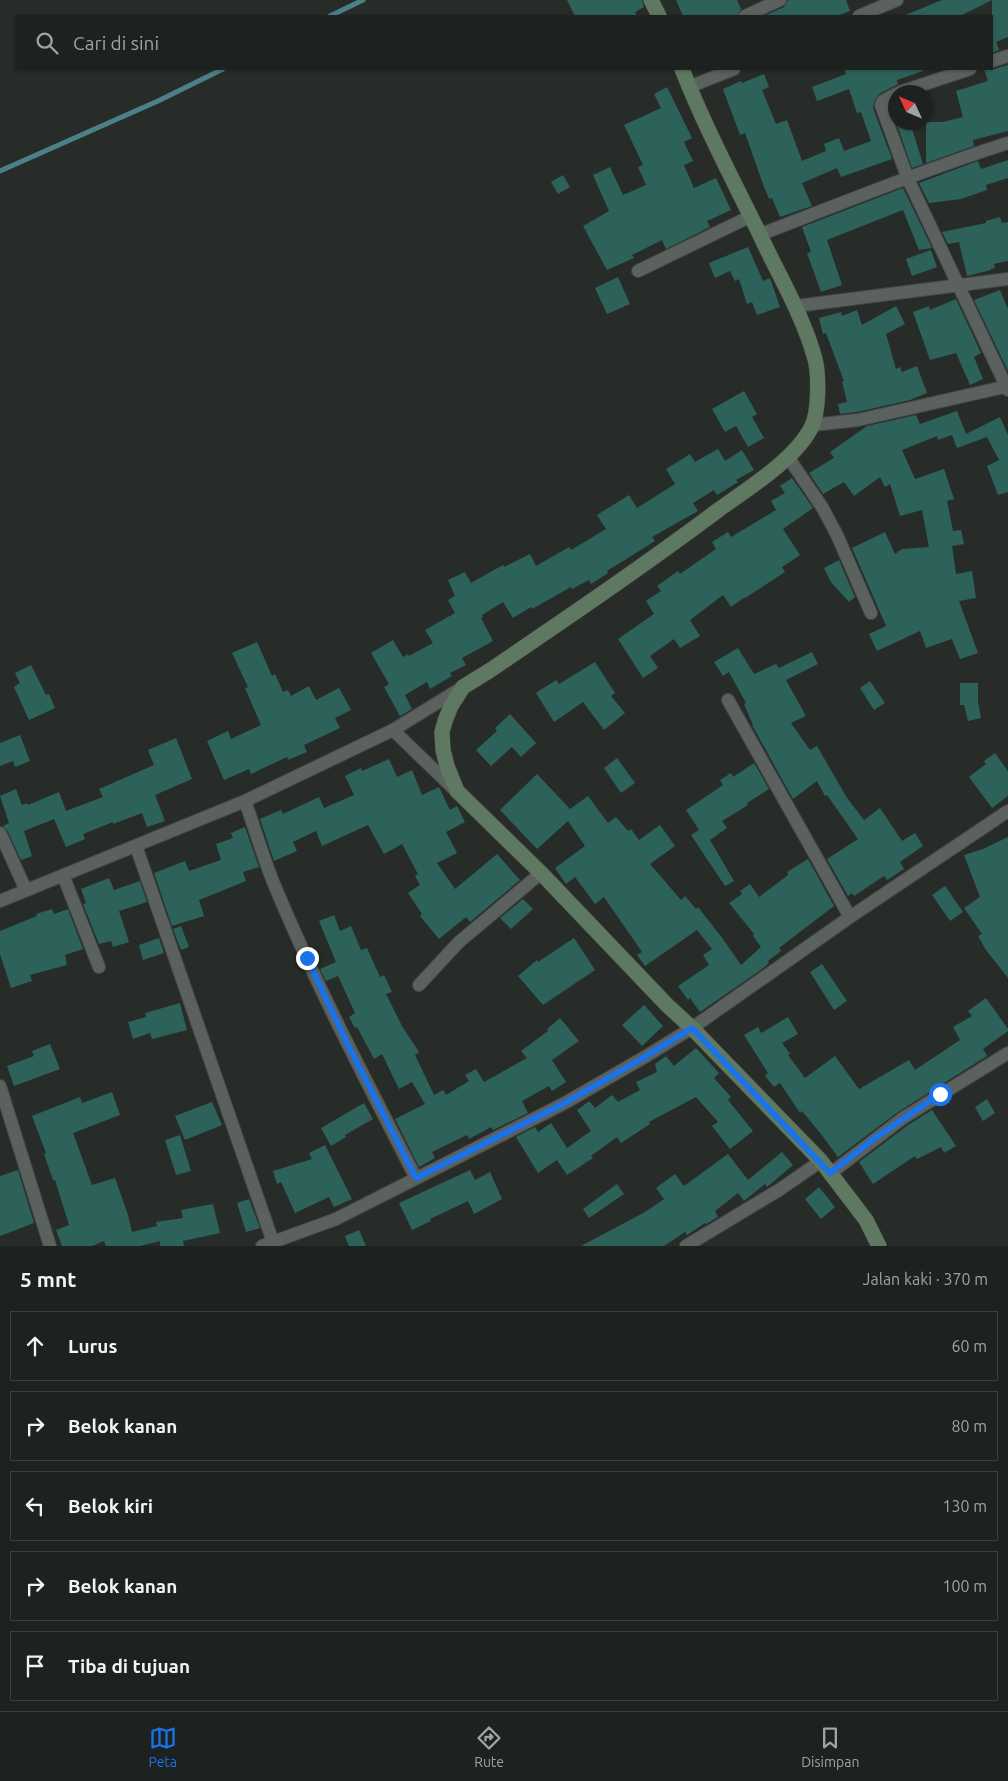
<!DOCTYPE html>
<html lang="id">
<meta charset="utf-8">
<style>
body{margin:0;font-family:Ubuntu,sans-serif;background:#252928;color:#f1f3f6}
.compass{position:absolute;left:888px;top:85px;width:45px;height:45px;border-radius:50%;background:#1d211f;box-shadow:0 1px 4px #0004;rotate:314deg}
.stop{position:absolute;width:15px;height:15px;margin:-11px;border:4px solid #1a73e8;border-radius:50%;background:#fff}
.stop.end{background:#1a73e8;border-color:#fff;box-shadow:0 1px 5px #0008}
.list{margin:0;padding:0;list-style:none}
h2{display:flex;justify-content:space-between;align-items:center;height:65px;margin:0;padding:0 20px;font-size:21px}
h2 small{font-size:16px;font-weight:400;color:#a0a3a4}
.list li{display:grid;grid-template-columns:32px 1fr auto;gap:15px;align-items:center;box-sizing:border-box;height:70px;margin:0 10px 10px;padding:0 10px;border:1px solid #3b3e3d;border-radius:0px}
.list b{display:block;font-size:19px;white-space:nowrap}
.list em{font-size:16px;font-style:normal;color:#a0a3a4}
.icon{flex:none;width:28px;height:28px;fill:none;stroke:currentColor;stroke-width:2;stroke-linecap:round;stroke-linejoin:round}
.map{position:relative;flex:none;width:1008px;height:1246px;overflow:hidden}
.search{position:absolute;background:#1d211f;box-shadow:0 1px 4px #0004;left:15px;right:15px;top:15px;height:55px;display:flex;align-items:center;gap:12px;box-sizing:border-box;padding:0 18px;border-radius:0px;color:#a0a3a4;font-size:19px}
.sheet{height:465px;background:#1d211f}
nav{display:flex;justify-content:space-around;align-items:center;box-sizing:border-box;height:70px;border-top:1px solid #3b3e3d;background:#1d211f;font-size:14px;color:#a0a3a4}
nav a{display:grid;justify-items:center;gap:2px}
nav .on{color:#1a73e8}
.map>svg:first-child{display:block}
</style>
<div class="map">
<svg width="1008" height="1246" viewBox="0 0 1008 1246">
<rect width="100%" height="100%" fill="#272c29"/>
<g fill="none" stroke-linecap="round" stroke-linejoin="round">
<path stroke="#4a8086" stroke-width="5" d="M330,16L363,0
M0,171L158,101L223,69"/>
</g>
<path fill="#2d625b" d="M567,0H642L644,7L635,12L637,16H575Z
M676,0H737L741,9L737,16H683Z
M788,0H846L850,11L837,16H764L784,7Z
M942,0H1008V37L996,42L999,50L992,53V0L960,16H903Z
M1008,65V131L973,140L974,146L926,163V122H943L963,117L956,91L988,81L984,69H994Z
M844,69H923V71L897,80L898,84L879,94L874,102L873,108L892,159L841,177L837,168L802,183L812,206L780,217L772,198L769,199L763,184L745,133L740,135L723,89L741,81L742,83L764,74L769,87L762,90L776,124L787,120L802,161L826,151L824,144L839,138L844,151L871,141L861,112L857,113L849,89L817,101L812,87L846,74Z
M667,87L692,138L684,142L693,161L684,165L694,188L716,178L731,210L707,221L710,227L666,249L662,240L632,255L634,258L607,270L583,226L609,211L593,175L610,167L623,195L646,185L638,167L643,165L624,125L661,108L654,94Z
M896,122H910L923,164L912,168Z
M1008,160V178L986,185L987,190L961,199L929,203L919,183L978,161L981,169Z
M563,175L570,187L558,194L551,182Z
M903,188L932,248L919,250L903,210L827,240L842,285L821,292L807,253L811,252L802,227Z
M1000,217L1002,223L1008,222V261L994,264L995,268L991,269V270L967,276L959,242L948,244L942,232L986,223V221Z
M748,247L763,281L770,278L780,307L757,315L752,302L747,304L739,279L735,281L730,271L715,278L709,263Z
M931,250L937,267L912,276L906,259Z
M618,277L630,304L607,314L595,288Z
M1000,290L1008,309V371L974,300Z
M956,299L981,353L974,357L983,379L970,385L956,353L930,360L913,312L929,306L930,310Z
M896,306L905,324L886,334L896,369L900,367L902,372L917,366L927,393L910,400L857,412L840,414L838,404L847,402L842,381H844L826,333L823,334L819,318L841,312L842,316L857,310L862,325Z
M744,391L757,414L752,417L764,438L748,447L736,426L725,432L712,409Z
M957,411L966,434L1000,417L1008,435V492L998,495L987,466L999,460L987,437L957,448L952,435L938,440L937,436L902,450L915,479L944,469L954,499L947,501L953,531L961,530L964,544L952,546L956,574L972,571L976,598L959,601L978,653L960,659L952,639L926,648L920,631L877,651L869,634L886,626L852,548L885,532L895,554L902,549L929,547L922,510L900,516L890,484L885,487L880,477L854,496L844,482L823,494L809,473L834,458L830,452L867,426L916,415L920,424Z
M718,449L725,461L742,450L754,470L736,480L738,482L717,495L714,490L693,503L698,511L652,537L655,541L607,571L608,573L591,584L589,580L572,589L571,587L532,609L531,607L513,618L503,602L482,615L483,617L481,618L493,641L462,658L466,665L450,673L452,676L430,689L427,682L405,695L412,709L400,716L384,687L389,684L371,653L393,640L403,657L408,654L409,656L433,643L425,630L455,613L448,600L455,596L448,580L465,572L471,583L503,565L504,567L530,554L536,566L569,547L571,550L606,529L597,515L629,495L637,508L675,484L666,469L690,454L695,462Z
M792,478L813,508L783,529L800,555L782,567L785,572L745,598V597L731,607L723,595L690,620L700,636L680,648L674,639L650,656L658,668L643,678L618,639L654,614L646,601L661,591L657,586L678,571L680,574L716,549L712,542L728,532L731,537L776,510L771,501L785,493L780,486Z
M839,560L855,597L849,602L831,582L824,568Z
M257,642L272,676L275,674L283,692L288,690L291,696L309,686L316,700L339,688L351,710L335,718L340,728L304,745L307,752L288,760L287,757L251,774L249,769L224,780L207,741L228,731L231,739L261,725L245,688L248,687L232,653Z
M738,648L754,674L776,664L779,668L812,652L818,664L786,680L806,716L791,723L810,750L817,746L847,798L864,820L880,808L902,841L915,833L923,846L900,862L904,869L887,880L884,876L854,896L852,893L848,896L827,859L858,839L827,795L825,796L817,781L793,799L752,725H753L744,704L746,703L729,672L723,676L714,662Z
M595,662L615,693L611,696L625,713L604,730L583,702L554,722L536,693L556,680L559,684Z
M31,665L46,695L49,694L55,708L29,720L14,687L20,683L15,673Z
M870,681L885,703L874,710L860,688Z
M960,683H978V702L981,718L968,721L964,705H960Z
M510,714L536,743L521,757L512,747L491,766L476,750L497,731L495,728Z
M20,735L30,761L15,767L13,761L0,766V743Z
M176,738L192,779L155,795L165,821L147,827L142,813L113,824V822L83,834L85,839L66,847L54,819L24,831L32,856L21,860L7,830L3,826L9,823L0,796L16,789L22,805L27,803L28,805L59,792L66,811L103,797L99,789L154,765L148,750Z
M995,753L1008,771V796L992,808L969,777L986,764L984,761Z
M617,758L635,783L621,793L604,768Z
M389,759L397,777L412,770L422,795L439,787L450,810L457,806L465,822L446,832L457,853L437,863L455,889L497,854L520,880L470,922L466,917L439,939L420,916L422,914L408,893L420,885L415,876L418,874L402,844L384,854L368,825L322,846L316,831L293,842L297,851L274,861L260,819L281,810L283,814L319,797L324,808L354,795L345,776L361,768L362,771Z
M754,763L769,789L747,803L748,805L722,821L727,828L710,840L734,881L725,886L691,835L699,830L686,810L723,785L720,780L731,773L733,777Z
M537,774L570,809L588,796L608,823L616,817L628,831L631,829L639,840L660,825L675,846L650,864L681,900L685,896L696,909L698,907L723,939L741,965L761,947L753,936L754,934L729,903L742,894L740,891L750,884L759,897L788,875L787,872L808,859L834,906L779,948L781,951L768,961L769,963L762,969L700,1012L690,998L688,1000L678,986L709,965L703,955L712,949L697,930L645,966L637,955L642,952L604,897L595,904L575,877L566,884L555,868L585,846L568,821L537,849L500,810Z
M245,827L259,867L243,872L246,881L199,900L204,916L172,926L154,873L185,861L189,871L221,860L216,844L233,838L231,833Z
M1008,837V978L986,950L978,936L982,934L964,908L980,897L964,855L983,849Z
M109,878L114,890L140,881L147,902L119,911L129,942L113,947L111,941L99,944L83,904L86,903L81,889Z
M945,886L963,912L950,921L932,895Z
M523,899L533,909L511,929L500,918Z
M52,909L54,914L68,909L83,949L65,955L67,965L30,975L32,981L11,988L0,954V931L37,916L36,914Z
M334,915L340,931L351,926L361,950L367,948L380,977L384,975L392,992L386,994L402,1026L419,1052L415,1055L434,1095L443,1090L446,1095L469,1081L465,1075L476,1069L484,1082L527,1058L521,1051L548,1031L547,1029L560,1018L579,1041L552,1060L566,1082L552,1091L549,1086L522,1101L528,1113L493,1130L491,1127L469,1139L467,1135L432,1152L435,1158L419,1167L395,1119L425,1104L412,1082L399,1089L382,1054L374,1059L357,1027L355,1028L349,1017L355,1013L338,976L326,981L320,969L336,962L319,921Z
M181,926L189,947L181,950L173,929Z
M159,938L164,953L143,960L139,945Z
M574,938L595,970L543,1005L518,976L537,960L538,962Z
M822,964L847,1001L834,1010L810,972Z
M986,998L1008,1029V1031L983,1049L987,1056L898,1112L838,1157L821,1134L802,1111L800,1113L780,1083L774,1087L765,1076L768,1073L744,1035L758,1027L761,1033L788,1017L798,1034L782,1043L790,1054L788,1055L805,1078L835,1056L859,1089L909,1060L915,1070L960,1040L953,1027L972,1016L968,1011Z
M180,1003L187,1030L152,1039L150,1033L133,1039L128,1022L146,1017L145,1013Z
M644,1005L663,1026L642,1046L622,1025Z
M50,1044L60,1069L14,1086L7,1066L34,1056L32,1051Z
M696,1048L719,1073L714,1078L731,1097L728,1100L753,1131L730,1149L712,1126L718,1122L696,1097L649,1122L650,1124L621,1143L617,1137L591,1156L593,1158L567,1175L557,1160L538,1173L516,1137L535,1127L538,1132L551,1123L567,1148L591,1131L577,1110L588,1102H590L595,1108L612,1095L618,1102L640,1090L636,1082L657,1072L655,1064L666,1056L674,1066Z
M112,1092L120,1115L73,1133L92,1185L115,1178L128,1215L132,1232L157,1226L156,1222L183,1218L181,1210L213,1204L220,1233L183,1241L184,1246H160V1241L140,1246H106L104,1241L92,1246H62L56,1230L69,1225L55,1180H53L44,1154L46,1153L32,1116L80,1097L82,1103Z
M987,1099L995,1113L983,1121L975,1107Z
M212,1102L222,1125L185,1140L175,1116Z
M364,1103L373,1119L345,1135L346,1137L331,1146L321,1128Z
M932,1110L956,1146L944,1153L941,1147L917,1159L915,1156L873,1184L859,1162L908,1125Z
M180,1135L191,1171L176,1175L165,1140Z
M325,1145L352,1199L334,1207L329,1197L295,1213L281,1182L277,1184L273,1171L312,1159L309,1153Z
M782,1152L793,1165L767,1187L765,1184L744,1201L738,1193L715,1211L718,1217L706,1224L705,1223L687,1235L685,1232L664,1246H581L645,1212L664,1199L656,1188L675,1174L684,1186L728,1154L748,1180Z
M18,1170L34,1223L0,1236V1176Z
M470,1170L475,1180L490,1172L502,1199L474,1214L468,1201L430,1219L431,1221L412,1230L399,1203Z
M617,1184L624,1194L589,1218L583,1209Z
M819,1187L835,1207L821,1219L805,1199Z
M249,1199L260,1228L246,1232L237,1203Z
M359,1230L366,1246H349L345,1236Z"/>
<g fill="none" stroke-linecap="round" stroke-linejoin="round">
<g stroke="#454947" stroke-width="14">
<path id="street" d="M745,16L780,0
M859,16L897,0
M992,61L1008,56
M689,87L734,69
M900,92L970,69
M896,94L883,101L881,105L908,179L1008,390
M759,235C842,203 924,170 1008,143
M638,271L751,216
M796,306L1008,279
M813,425L858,420L1008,386
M788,457L822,507L837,535L871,613
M728,700L850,917
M393,730L456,791
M245,801C255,829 263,857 274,884C316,985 366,1081 416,1178
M0,833L26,890
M136,846L273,1242
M63,875L99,967
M0,901L245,801L393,730L463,687
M419,985L459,942L541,873
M0,1086L50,1246
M831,1173L903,1118L1008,1053
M262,1246L336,1219L563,1104L643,1058L692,1028L850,917L1008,811
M686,1246L779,1190L821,1161"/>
</g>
<g stroke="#454947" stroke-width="16">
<path id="secondary" d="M651,0L659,16
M682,69C704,125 733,180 760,235C779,276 803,315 815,359C819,375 819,411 812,426C797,458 749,488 721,508C645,565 567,618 489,671L463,687L451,706L445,721L442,732L443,750L447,766L457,791L541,873L667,1005L692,1028L821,1161L866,1220L879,1246"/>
</g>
<use href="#street" stroke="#5b615e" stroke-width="12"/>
<use href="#secondary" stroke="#5f7861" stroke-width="15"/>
</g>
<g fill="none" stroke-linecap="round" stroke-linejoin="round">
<path stroke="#1a73e8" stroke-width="6" d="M307,958L348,1045L416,1178L563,1104L643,1058L692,1028L830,1173L875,1138L940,1094"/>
</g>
</svg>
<svg class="compass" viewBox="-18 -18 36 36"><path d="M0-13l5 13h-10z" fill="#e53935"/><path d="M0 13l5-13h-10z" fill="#a0a3a4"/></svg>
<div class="stop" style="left:940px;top:1094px"></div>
<div class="stop end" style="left:307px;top:958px"></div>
<div class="search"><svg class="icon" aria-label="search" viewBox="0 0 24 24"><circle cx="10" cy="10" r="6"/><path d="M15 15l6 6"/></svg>Cari di sini</div>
</div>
<section class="sheet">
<h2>5 mnt<small>Jalan kaki · 370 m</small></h2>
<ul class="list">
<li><svg class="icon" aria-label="ahead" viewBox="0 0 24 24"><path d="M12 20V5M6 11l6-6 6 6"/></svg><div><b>Lurus</b></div><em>60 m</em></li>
<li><svg class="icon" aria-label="right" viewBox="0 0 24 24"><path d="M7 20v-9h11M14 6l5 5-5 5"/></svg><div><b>Belok kanan</b></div><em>80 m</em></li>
<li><svg class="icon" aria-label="left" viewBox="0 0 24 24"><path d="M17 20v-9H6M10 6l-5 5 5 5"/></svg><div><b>Belok kiri</b></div><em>130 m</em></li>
<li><svg class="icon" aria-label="right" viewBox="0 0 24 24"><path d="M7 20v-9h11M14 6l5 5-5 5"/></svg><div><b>Belok kanan</b></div><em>100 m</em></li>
<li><svg class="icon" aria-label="arrive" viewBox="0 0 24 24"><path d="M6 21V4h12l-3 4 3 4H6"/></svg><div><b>Tiba di tujuan</b></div></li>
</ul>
</section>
<nav>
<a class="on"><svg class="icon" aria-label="map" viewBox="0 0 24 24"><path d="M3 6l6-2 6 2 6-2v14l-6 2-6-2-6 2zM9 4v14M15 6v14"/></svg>Peta</a>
<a><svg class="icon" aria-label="directions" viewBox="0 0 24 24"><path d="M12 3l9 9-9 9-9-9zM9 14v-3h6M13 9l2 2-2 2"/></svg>Rute</a>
<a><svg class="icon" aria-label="saved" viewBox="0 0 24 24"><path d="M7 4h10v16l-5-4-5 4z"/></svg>Disimpan</a>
</nav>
